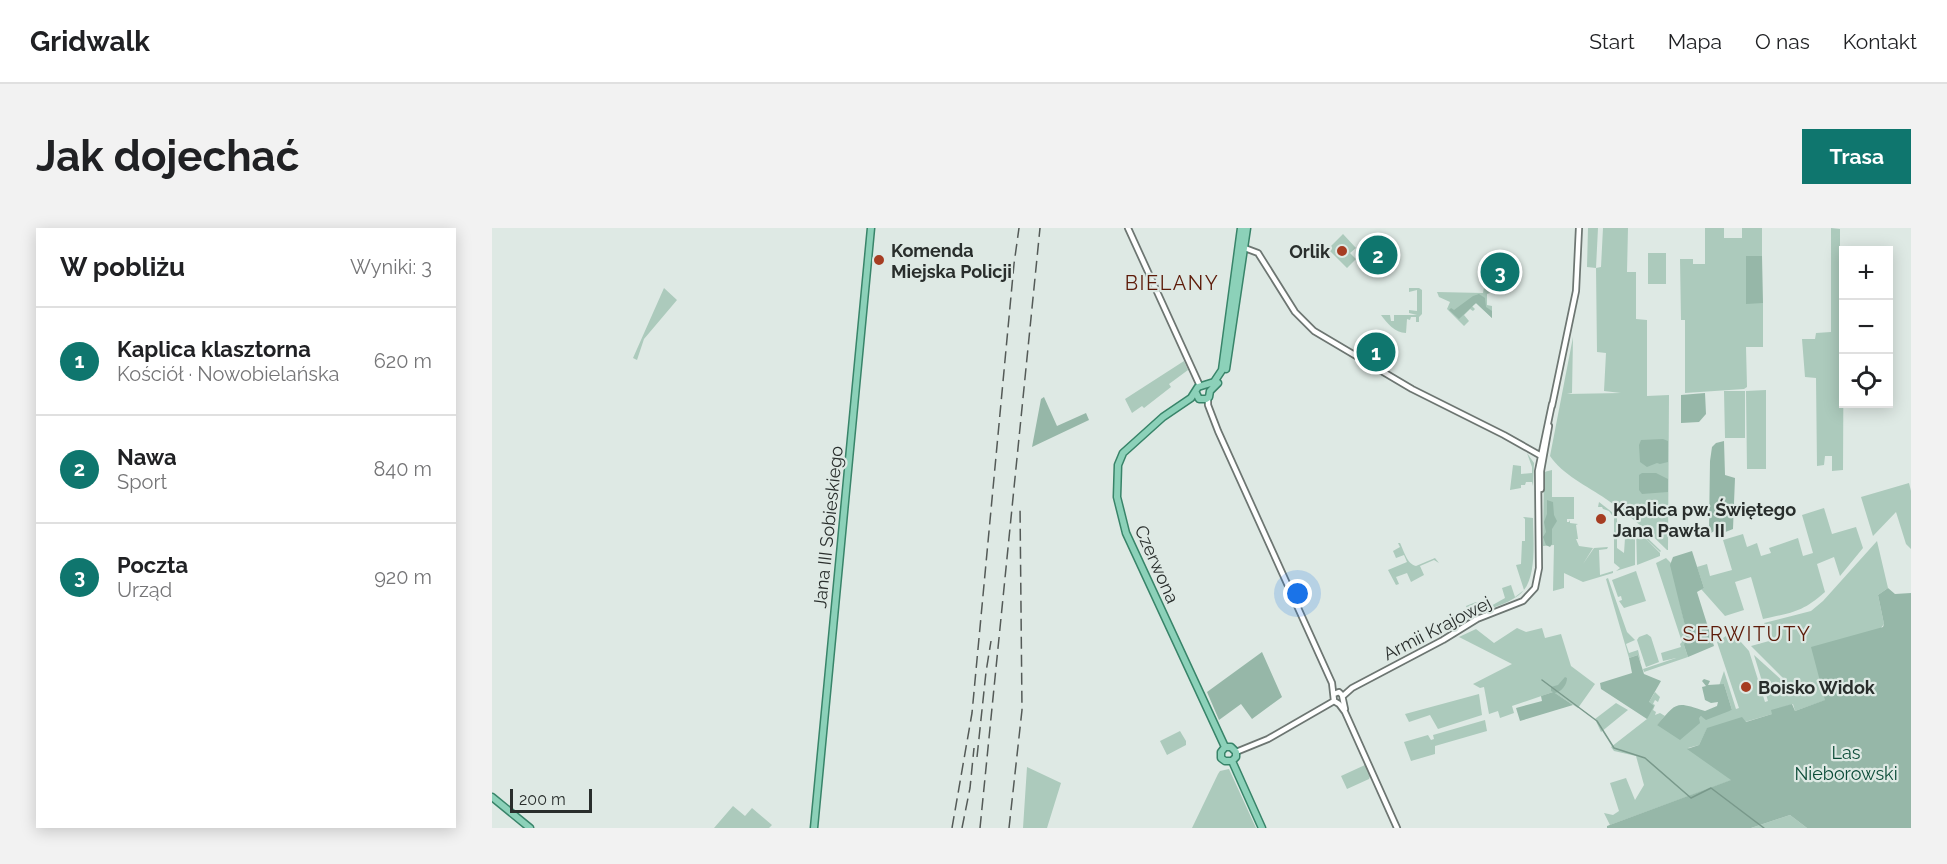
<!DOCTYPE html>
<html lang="pl">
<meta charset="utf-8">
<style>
body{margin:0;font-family:Raleway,sans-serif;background:#f2f2f2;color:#202124}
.controls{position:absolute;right:18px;top:18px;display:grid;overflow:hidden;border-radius:0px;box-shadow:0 3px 15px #0003}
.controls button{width:54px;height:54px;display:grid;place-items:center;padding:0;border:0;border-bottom:2px solid #e0e0e0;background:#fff;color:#202124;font:30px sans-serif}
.scale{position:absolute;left:18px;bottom:15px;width:82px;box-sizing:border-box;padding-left:6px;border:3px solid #292e2c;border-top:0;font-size:16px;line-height:21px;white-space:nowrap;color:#292e2c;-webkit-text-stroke:4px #dee9e4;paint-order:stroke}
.you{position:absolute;left:806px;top:366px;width:21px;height:21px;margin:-15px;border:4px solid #fff;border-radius:50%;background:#1a73e8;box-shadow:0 0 0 9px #1a73e833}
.badge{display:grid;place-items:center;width:39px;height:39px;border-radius:50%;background:#0f766e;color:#fff;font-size:20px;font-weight:700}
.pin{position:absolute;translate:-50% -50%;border:3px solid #fff;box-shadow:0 2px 6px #0006}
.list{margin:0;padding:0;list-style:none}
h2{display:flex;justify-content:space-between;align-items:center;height:78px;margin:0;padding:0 24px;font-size:26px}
h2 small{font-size:20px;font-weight:400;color:#757577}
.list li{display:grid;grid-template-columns:39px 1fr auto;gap:18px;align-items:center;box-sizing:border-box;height:108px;padding:0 24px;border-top:2px solid #e0e0e0}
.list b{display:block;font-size:22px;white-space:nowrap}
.list p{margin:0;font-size:20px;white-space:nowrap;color:#757577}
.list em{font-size:20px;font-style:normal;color:#757577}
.icon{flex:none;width:33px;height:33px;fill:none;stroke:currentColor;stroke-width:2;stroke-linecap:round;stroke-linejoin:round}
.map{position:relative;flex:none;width:1419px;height:600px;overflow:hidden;border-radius:0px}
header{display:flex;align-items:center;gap:36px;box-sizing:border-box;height:84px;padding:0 30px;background:#fff;border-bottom:2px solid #e0e0e0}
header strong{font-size:28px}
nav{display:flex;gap:33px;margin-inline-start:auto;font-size:21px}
.intro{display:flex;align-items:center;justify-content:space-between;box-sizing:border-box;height:144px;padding:0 36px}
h1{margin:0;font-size:42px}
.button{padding:15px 27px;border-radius:0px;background:#0f766e;color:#fff;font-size:21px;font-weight:700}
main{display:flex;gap:36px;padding:0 36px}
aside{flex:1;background:#fff;border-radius:0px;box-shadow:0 3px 15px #0003}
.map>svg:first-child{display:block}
</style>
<header>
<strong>Gridwalk</strong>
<nav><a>Start</a><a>Mapa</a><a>O nas</a><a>Kontakt</a></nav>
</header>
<div class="intro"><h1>Jak dojechać</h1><a class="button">Trasa</a></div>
<main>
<aside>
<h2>W pobliżu<small>Wyniki: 3</small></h2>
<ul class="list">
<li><span class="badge">1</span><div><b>Kaplica klasztorna</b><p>Kościół · Nowobielańska</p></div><em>620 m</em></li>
<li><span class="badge">2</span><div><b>Nawa</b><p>Sport</p></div><em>840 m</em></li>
<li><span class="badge">3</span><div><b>Poczta</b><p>Urząd</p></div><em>920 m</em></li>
</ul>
</aside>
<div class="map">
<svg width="1419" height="600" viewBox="0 0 1419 600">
<rect width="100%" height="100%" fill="#dee9e4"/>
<path fill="#accabc" d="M1096,0H1106L1104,40L1109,39L1111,0H1136L1135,44H1144V91L1155,92V168L1177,167L1176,322H1175C1156,303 1136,286 1114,271C1095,258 1071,247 1058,228L1081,109L1080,165L1075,166L1129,165L1112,163L1114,125L1105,124L1104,40L1095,39Z
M1213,0H1232V10H1250V0H1270V28H1254L1259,75H1271V119H1254L1255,159L1252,161L1193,165V92H1189L1188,31H1201V36H1213Z
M1339,0L1348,1V35L1352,36L1351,242L1340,243V228H1333L1332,237L1325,238L1324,150L1313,149L1310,111H1323L1324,105L1339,104Z
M851,6L864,20L858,25L864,31L855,40L836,21Z
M1156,25H1174V56H1156Z
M992,59L998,65L995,66V77L1000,78V90L984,75L980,78L983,81L981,83L978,81L972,87L977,93L972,98L955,81L958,74L947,69L945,64L991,65Z
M172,60L185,72L152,111L145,132L141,130Z
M917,60H927L930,62V86L927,89V94H924V89H919L918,92L915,91L914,105C903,105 894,94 889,87H898L899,93H902V87H925L917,85V82L925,83V62L917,64Z
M692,133L696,142L677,156L679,159L652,180L650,178L640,185L633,171Z
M1274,162V241H1255L1254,163Z
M1232,163H1253V210H1233Z
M1035,225L1042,235L1041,258L1040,254H1034L1033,257H1029V260L1018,262L1021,237L1029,238V246L1040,245V239Z
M1060,242V269H1082V291H1075V294H1077L1078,292V295L1086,296L1084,297L1086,311H1084L1087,318L1101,320L1091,336L1102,320L1116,319L1115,321L1107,322L1108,347L1121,343V345L1091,354L1072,345V360L1061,363L1062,317L1051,318L1052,244Z
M1417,255L1419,263V321L1414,316L1404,284L1381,308L1369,269Z
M1107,274L1125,288V320L1132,325L1133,310L1143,309V337L1124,343L1128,340L1122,335V290L1117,283L1111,281L1110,279H1106Z
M1332,280L1340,306L1364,299L1371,320L1348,348L1342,329L1325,336L1333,364C1309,385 1301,384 1271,391L1259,349L1243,354L1252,382L1233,388L1209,361L1212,360L1205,339L1215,336L1218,348L1240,342L1231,312L1251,306L1255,319L1265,315L1269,328L1279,325L1277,320L1306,310L1311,328L1321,325L1310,287Z
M1031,289L1041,290C1041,312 1046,353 1027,367C1014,377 993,382 978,388L974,378L984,374L990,383L1013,370L1010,360L1019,357L1023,369L1032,362L1024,337L1029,336L1030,313H1033V291Z
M1144,299L1169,323L1168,324L1151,308L1168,325V328L1145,337Z
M1385,313L1396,360L1386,367L1392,396L1334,472L1303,483L1301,476L1280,483V486L1253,494L1215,501L1207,517L1196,520L1240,552L1118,597L1112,585L1121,587L1127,583L1118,555L1134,550L1143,572L1152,557L1144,528L1122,523L1119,519L1155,491L1157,474L1163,464L1168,469L1166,474L1163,472L1161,476L1163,477L1161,482L1164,484L1163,487L1168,485L1173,488L1165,497L1240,482L1232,456L1227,458L1232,443L1244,481L1247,480L1225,414L1240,404L1257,423L1273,474L1276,473L1262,427L1294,456L1292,451L1259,418L1277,413L1272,395L1319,383L1331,373Z
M906,315H908C912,323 915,336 924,338L943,330L947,335L942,332L928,338L932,347L919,354L915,345L904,349L907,356L904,357L896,342L915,334L912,327L904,330L901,323L908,319Z
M1174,330L1179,335L1194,402L1192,417L1196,429L1152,444L1151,441L1184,430L1171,433L1169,425L1189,419L1188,416L1190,414L1164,335Z
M1144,343L1154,373L1132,380L1127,373L1130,372L1129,368L1126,369L1120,352Z
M1116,350L1135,404L1143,412L1134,416L1137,425L1146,422L1149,435L1146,427L1137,430L1114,351Z
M1025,400L1034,404L1050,400L1053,410L1069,406L1079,438L1103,456L1086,480L1061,464L1020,478L1022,485L1008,490L1006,483L997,486L992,459L988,460L981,456L1020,436L967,409L984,401L1002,415Z
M1155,406L1159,409L1167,434L1154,439L1145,412L1147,409Z
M987,466L990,487L946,501L938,487L917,494L913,486Z
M1124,475L1136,482L1109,504L1103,491Z
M993,492L995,503L943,518V526L919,533L912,514L936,507L939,512L942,511L941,507Z
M688,503L694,513V517L675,527L668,513Z
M873,537L878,548L877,551L855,561L849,548Z
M535,539L569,555L555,600H531Z
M737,541L764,600H700L726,546L728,543Z
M241,578L253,588L260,580L280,597L277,600H222Z
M1298,587L1315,600H1259Z"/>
<path fill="#96b7a8" d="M1254,28H1270L1271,75L1254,76Z
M987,66L993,70L994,79L1000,83V90L984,75L967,91L957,82L959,80L962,82L981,68Z
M1213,165L1214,186L1207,194L1189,195V167Z
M552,169L565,198L594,185L597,192L540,219L549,171Z
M1171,211L1176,213V234L1168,236L1165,235L1155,239L1148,234L1147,217L1149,212Z
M1232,213L1233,247L1243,250L1241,301L1226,307L1224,302L1219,305L1217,303L1218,233L1220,219L1224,215Z
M1150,245H1164L1176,251V264L1150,266L1147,262V247Z
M1055,272L1061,274L1062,287L1065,293L1060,301V316L1058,319L1054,317L1051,309L1054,304L1052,294L1055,286Z
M1200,323L1212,360L1205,364L1222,418L1196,429L1192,417L1194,402L1178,337L1181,329Z
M1396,360L1403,366L1419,365V600H1315L1298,587L1259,600H1115V598L1239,552L1195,521L1207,517L1215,500L1250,489L1254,494L1280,486L1279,482L1300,476L1303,483L1333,472L1319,419L1391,399L1392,396L1386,367Z
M770,424L790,469L760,491L749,476L727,492L715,464Z
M1146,427L1152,446L1169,453L1157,474L1162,478L1155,491L1109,461L1108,455L1140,445L1137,430Z
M1073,449L1075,450C1075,457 1069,464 1063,465L1081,477L1028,493L1024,480L1050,473L1049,468L1061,464L1059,463V459L1066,457Z
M1212,451L1218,453L1216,457L1232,456L1240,482L1214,492L1209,488L1207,490L1208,495L1188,512L1165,497C1185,474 1183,473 1213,483L1225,478L1226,474L1219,475L1213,472L1210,459L1214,458L1210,453Z"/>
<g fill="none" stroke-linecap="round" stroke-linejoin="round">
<path stroke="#79998b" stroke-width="1.5" d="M1050,452L1105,493L1122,520L1153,530L1199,570L1219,560L1272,600"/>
<g stroke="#6d7672" stroke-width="8">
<path id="minor" d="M636,0L708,158
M750,19L766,25L803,84L822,103L920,161L1012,207L1051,229
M716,170V177L726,203L840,455L842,473
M1060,178L1084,63L1087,0
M1049,261V243L1057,198
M842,466L847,464L850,467L853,481
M851,468L860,460L951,412L985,391L1031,373L1043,360L1047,340L1046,243L1060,176
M842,473L847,476L853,484L905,600
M744,524L776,511L842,473"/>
</g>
<g stroke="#388469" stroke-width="9">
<path id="major" d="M734,141L755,0
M704,165L707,171H714L717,169L718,163L726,155
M733,519L634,305L625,269L626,237L631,225L671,189L699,170L706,159L722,154L730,142L749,0
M733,519L729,524V530L733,533H740
M733,519H739L744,524V529L740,533
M740,533L770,600
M0,569L38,600
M322,600L379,0"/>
</g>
<use href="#minor" stroke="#fff" stroke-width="4.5"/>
<use href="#major" stroke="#8cd1b9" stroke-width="6"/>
<path stroke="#545a57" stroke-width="1.5" stroke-dasharray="12 6" stroke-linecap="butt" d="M485,529L494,444L499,413
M460,600L480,485L522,36L527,0
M470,600L478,560L482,520
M488,600L548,0
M517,600L530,482L528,277"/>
</g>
<g fill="#a63d22" stroke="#dee9e4" stroke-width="2">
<circle cx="850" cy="23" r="6"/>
<circle cx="387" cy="32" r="6"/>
<circle cx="1109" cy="291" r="6"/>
<circle cx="1254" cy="459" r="6"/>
</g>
<g text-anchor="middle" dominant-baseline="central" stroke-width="4.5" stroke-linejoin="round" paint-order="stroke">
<g font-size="18" font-weight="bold" fill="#292e2c" stroke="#dee9e4" text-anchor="start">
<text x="399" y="22">Komenda<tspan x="399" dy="21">Miejska Policji</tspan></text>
<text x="838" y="23" text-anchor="end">Orlik</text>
<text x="1121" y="281">Kaplica pw. Świętego<tspan x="1121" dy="21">Jana Pawła II</tspan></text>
<text x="1266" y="459">Boisko Widok</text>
</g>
<g font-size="18" fill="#292e2c" stroke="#dee9e4">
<text transform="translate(336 299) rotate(-84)">Jana III Sobieskiego</text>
<text transform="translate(665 336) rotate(66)">Czerwona</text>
<text transform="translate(945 400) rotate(-27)">Armii Krajowej</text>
</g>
<g font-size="18" fill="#0c4c38" stroke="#dee9e4">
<text x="1354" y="524">Las<tspan x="1354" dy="21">Nieborowski</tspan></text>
</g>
<g font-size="20" letter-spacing="1.5" fill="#5d1b09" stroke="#dee9e4">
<text x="680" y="55">BIELANY</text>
<text x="1255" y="406">SERWITUTY</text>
</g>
</g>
</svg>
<div class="controls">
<button>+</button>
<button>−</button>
<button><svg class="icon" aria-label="locate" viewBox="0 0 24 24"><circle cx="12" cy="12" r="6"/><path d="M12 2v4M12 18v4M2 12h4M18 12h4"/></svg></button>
</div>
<div class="scale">200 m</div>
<div class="you"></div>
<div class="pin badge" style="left:884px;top:124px">1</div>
<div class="pin badge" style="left:886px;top:27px">2</div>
<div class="pin badge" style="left:1008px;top:44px">3</div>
</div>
</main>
